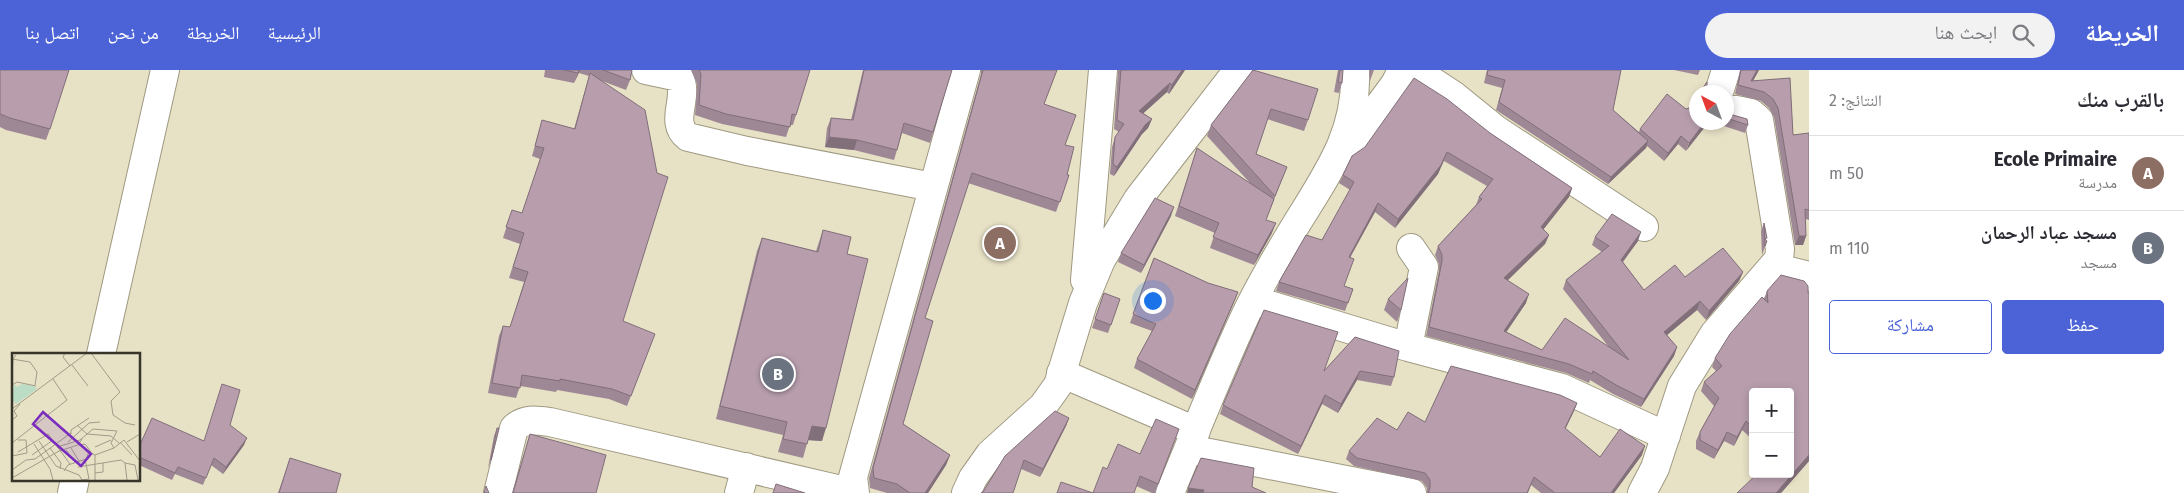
<!DOCTYPE html>
<html lang="ar">
<meta charset="utf-8">
<style>
body{margin:0;font-family:"Fira Sans","Noto Naskh Arabic",sans-serif;background:#f2f2f3;color:#2b2b33;direction:rtl}
.controls{position:absolute;right:15px;bottom:15px;display:grid;overflow:hidden;border-radius:5px;box-shadow:0 2px 8px #0003}
.controls button{width:45px;height:45px;display:grid;place-items:center;padding:0;border:0;border-bottom:1px solid #e1e1e2;background:#fff;color:#2b2b33;font:25px sans-serif}
.compass{position:absolute;left:1689px;top:15px;width:45px;height:45px;border-radius:50%;background:#fff;box-shadow:0 2px 8px #0003;rotate:319deg}
.you{position:absolute;left:1152px;top:230px;width:18px;height:18px;margin:-12px;border:4px solid #fff;border-radius:50%;background:#1a73e8;box-shadow:0 0 0 8px #1a73e833}
.badge{display:grid;place-items:center;width:32px;height:32px;border-radius:50%;background:#4c63d8;color:#fff;font-size:16px;font-weight:700}
.pin{position:absolute;translate:-50% -50%;border:2px solid #fff;box-shadow:0 1px 5px #0006}
.list{margin:0;padding:0;list-style:none}
h2{display:flex;justify-content:space-between;align-items:center;height:65px;margin:0;padding:0 20px;font-size:21px}
h2 small{font-size:16px;font-weight:400;color:#7c7c81}
.list li{display:grid;grid-template-columns:32px 1fr auto;gap:15px;align-items:center;box-sizing:border-box;height:75px;padding:0 20px;border-top:1px solid #e1e1e2}
.list b{display:block;font-size:19px;white-space:nowrap}
.list p{margin:0;font-size:16px;white-space:nowrap;color:#7c7c81}
.list em{font-size:16px;font-style:normal;color:#7c7c81}
.actions{display:flex;gap:10px;padding:15px 20px}
.actions a{flex:1;padding:11px 0;border:1px solid #4c63d8;border-radius:5px;text-align:center;font-size:18px;color:#4c63d8}
.actions .main{background:#4c63d8;color:#fff}
.icon{flex:none;width:28px;height:28px;fill:none;stroke:currentColor;stroke-width:2;stroke-linecap:round;stroke-linejoin:round}
.map{position:relative;flex:none;width:1809px;height:423px;overflow:hidden;direction:ltr}
header{display:flex;align-items:center;gap:30px;box-sizing:border-box;height:70px;padding:0 25px;background:#4c63d8;color:#fff}
header strong{font-size:24px}
nav{display:flex;gap:28px;margin-inline-start:auto;font-size:18px}
.search{width:350px;height:45px;background:#f2f2f3;display:flex;align-items:center;gap:12px;box-sizing:border-box;padding:0 18px;border-radius:28px;color:#7c7c81;font-size:19px}
main{display:flex}
aside{flex:1;background:#fff}
.map>svg:first-child{display:block}
</style>
<header>
<strong>الخريطة</strong>
<div class="search"><svg class="icon" aria-label="search" viewBox="0 0 24 24"><circle cx="10" cy="10" r="6"/><path d="M15 15l6 6"/></svg>ابحث هنا</div>
<nav><a>الرئيسية</a><a>الخريطة</a><a>من نحن</a><a>اتصل بنا</a></nav>
</header>
<main>
<aside>
<h2>بالقرب منك<small>النتائج: 2</small></h2>
<ul class="list">
<li><span class="badge" style="background:#8d6e63">A</span><div><b>Ecole Primaire</b><p>مدرسة</p></div><em>50 m</em></li>
<li><span class="badge" style="background:#6b7280">B</span><div><b>مسجد عباد الرحمان</b><p>مسجد</p></div><em>110 m</em></li>
</ul>
<div class="actions"><a class="main">حفظ</a><a>مشاركة</a></div>
</aside>
<div class="map">
<svg width="1809" height="423" viewBox="0 0 1809 423">
<rect width="100%" height="100%" fill="#e7e1c6"/>
<g fill="none" stroke-linecap="round" stroke-linejoin="round">
<g stroke="#9e9980" stroke-width="30">
<path id="minor" d="M646,0L679,7C690,27 668,52 688,67L747,81L933,117
M1415,0L1453,25L1495,59L1644,157
M1719,22L1726,0
M1349,76L1395,14L1402,0
M1773,197L1809,206
M1085,210L1103,0
M1253,230L1408,277L1562,318L1666,366
M1408,277L1424,197L1411,178
M101,284L165,0
M1061,303L1196,361
M1189,379L1412,423
M72,423L75,409
M498,423L514,358C525,348 536,350 550,352L854,423
M739,423L746,397
M855,423L853,407L966,0
M966,423L973,408L990,384L1043,336L1058,315L1083,233L1101,190L1138,129L1238,0
M1170,423C1195,363 1219,301 1247,242C1262,211 1280,181 1297,153C1328,103 1358,61 1355,0
M1642,423L1655,398L1682,316L1714,264L1779,189L1780,179L1759,50L1751,43L1726,38"/>
</g>
<use href="#minor" stroke="#fff" stroke-width="28"/>
</g>
<path fill="#9e8895" d="M0,0L50,59L46,70L6,60L0,57Z
M545,0H632L630,10L626,20L602,11L623,251L651,274L627,336L609,329L557,320L556,322L520,316L516,328L488,323L499,266L503,256L510,257L524,212L509,208L520,174L503,168L512,140L522,143L540,89L532,86L539,61L542,50L574,59L589,6L579,3L574,13L544,7Z
M691,0H810L796,45L793,55H790L786,67L722,54L695,45L697,14Z
M863,0H952L930,73L902,63L897,80L894,90L854,80L825,77L827,58L831,48L851,50Z
M981,0H1057L1044,34L1065,75L1067,105H1069L1056,142L968,113L925,248L903,354L950,385L946,395L928,423H887L870,418L869,408L981,4Z
M1118,0H1185L1169,24L1167,22L1143,43L1152,49L1148,58L1142,64L1114,106L1110,104L1112,77L1115,67L1119,62L1114,59Z
M1253,0L1308,50L1304,61L1267,49L1256,84L1287,97L1266,150L1272,163L1254,195L1210,178L1215,163L1175,146L1197,78L1250,113L1207,66L1211,55Z
M1338,0H1343L1342,13L1339,23L1334,22Z
M1369,0H1374L1370,11Z
M1487,0H1621L1613,40L1639,62L1640,59L1696,52L1686,81L1678,74L1664,91L1647,76L1646,78L1608,114L1496,40L1502,18L1484,13Z
M1674,0H1700L1698,5Z
M1740,0H1759L1753,11L1790,8L1793,65L1809,63V150L1806,149V166L1803,175H1795L1774,47L1769,38L1761,31L1735,24Z
M1726,43L1748,55L1745,63L1712,52H1726Z
M1490,63L1572,118L1569,127L1543,160L1549,165L1545,174L1507,210L1526,233L1506,262L1542,280L1608,276L1563,219L1566,210L1602,182L1592,175L1595,167L1638,171L1623,192L1644,220L1685,207L1743,202L1739,211L1706,250L1697,240L1667,265L1677,277L1674,286L1641,337L1613,324L1590,310L1589,313L1566,303L1426,266L1439,200V194L1435,185L1438,176L1476,135L1479,127L1487,116L1444,91L1438,104L1395,158L1375,142L1350,188L1344,216L1353,219L1345,241L1276,221L1279,212L1322,170L1350,120L1339,113L1343,105Z
M1171,146L1141,203L1118,192L1121,183Z
M1764,153L1766,170L1767,171L1762,185L1761,161Z
M823,160L847,184L822,371L808,370L803,388L778,382L783,365L716,349L757,181L762,168L816,181Z
M1154,188L1208,213L1238,222L1192,329L1134,298L1137,289L1152,261L1130,253Z
M1767,221L1809,222V391L1781,423L1790,404L1753,322V370L1742,360L1734,376L1724,371L1714,389L1696,379V371L1700,362L1714,336L1701,321L1704,312L1716,301L1712,297L1715,288L1764,229Z
M1104,223L1120,229L1108,263L1092,258Z
M1388,229L1401,240L1397,252L1384,240Z
M1355,267L1394,307L1391,316L1357,310L1338,343L1322,334L1298,384L1220,344L1223,335L1324,301Z
M1577,333L1574,341L1565,359L1600,387L1642,385L1614,423H1541L1531,415L1528,423H1427V418L1422,411L1354,396L1346,389L1349,381L1397,360L1425,352Z
M1069,348L1066,356L1040,407L1021,399L981,423Z
M230,355L244,375L223,404L211,395L203,415L175,404L172,410L139,395V377L203,371Z
M497,358L491,390L488,398L494,366Z
M1179,359L1155,423H1152L1136,416L1140,384Z
M530,364L596,423H512Z
M290,388L336,423H278Z"/>
<path fill="#816f79" d="M579,0H580L574,13L578,3Z
M1182,0H1185L1169,24L1172,15Z
M1757,0H1759L1749,18L1751,11Z
M1170,13L1167,22L1136,50L1139,41Z
M1152,49L1148,58L1142,64L1114,106L1117,97L1145,55Z
M1705,52H1709L1686,81L1689,73Z
M1681,66L1678,74L1664,91L1668,83Z
M829,67L857,70L854,80L825,77Z
M1648,71L1646,78L1608,114L1611,107Z
M1447,82L1438,104L1395,158L1398,149Z
M1572,118L1569,127L1538,166L1541,157Z
M1378,133L1375,142L1345,196L1349,187Z
M1174,137L1171,146L1141,203L1144,195Z
M1276,153L1272,163L1254,195L1258,185Z
M1641,162L1638,171L1618,198L1621,190Z
M1549,165L1545,174L1501,217L1504,208Z
M1799,166H1806L1803,175H1795Z
M1743,202L1739,211L1706,250L1709,241Z
M1238,222L1235,230L1192,329L1195,320Z
M1529,224L1526,233L1501,270L1504,261Z
M1700,231L1697,240L1661,270L1664,262Z
M1677,277L1674,286L1641,337L1644,329Z
M1360,301L1357,310L1338,343L1341,334Z
M1325,325L1322,334L1298,384L1301,376Z
M1577,333L1574,341L1562,366L1565,358Z
M1069,348L1066,356L1040,407L1043,399Z
M1746,351L1742,360L1734,376L1737,367Z
M812,356L826,358L822,371L807,370Z
M1727,362L1724,371L1714,389L1718,380Z
M247,368L244,375L223,404L226,397Z
M1645,376L1642,385L1614,423H1611Z
M950,385L946,395L928,423H925Z
M1809,385V391L1781,423H1776Z
M1188,418L1204,420L1203,423H1187Z"/>
<path fill="#b89ead" stroke="#816f79" d="M0,0H69L50,59L10,48L0,44Z
M564,0H579L578,3Z
M603,0H632L630,10Z
M699,0H810L796,45L792,44L790,57L726,44L699,35L701,4Z
M864,0H952L933,62L904,53L897,80L857,70L829,67L831,48L853,50Z
M983,0H1057L1044,34L1076,45L1065,75L1074,77L1067,105H1069L1060,132L972,103L925,248L933,251L903,354L950,385L925,423H910L897,414L874,408L873,398Z
M1121,0H1182L1172,15L1170,13L1139,41L1152,49L1145,55L1117,97L1113,94L1115,67L1124,54L1117,50Z
M1253,0L1318,19L1308,50L1271,39L1256,84L1287,97L1275,126L1211,55Z
M1340,0H1343L1342,13L1338,12Z
M1488,0H1621L1613,40L1648,71L1611,107L1499,32L1505,10L1487,5Z
M1741,0H1757L1751,11L1790,8L1793,65L1809,63V140L1805,139L1806,166H1799L1778,38L1773,29L1764,22L1738,15Z
M590,3L645,40L657,103L668,107L623,251L655,264L631,326L612,319L560,309V311L522,305L520,318L492,313L503,256L510,257L528,202L513,197L524,163L506,157L512,140L522,143L544,78L535,76L542,50L575,59Z
M1414,8L1447,29L1490,63L1572,118L1541,157L1549,165L1504,208L1529,224L1504,261L1542,280L1565,248L1629,290L1566,210L1609,176L1595,167L1612,144L1641,162L1621,190L1644,220L1675,195L1685,207L1723,178L1743,202L1709,241L1700,231L1664,262L1677,277L1644,329L1616,315L1593,301L1592,304L1569,294L1429,257L1442,191V185L1438,176L1482,129L1479,127L1493,109L1447,82L1441,95L1398,149L1378,133L1349,187L1354,189L1344,216L1353,219L1348,233L1279,212L1306,165L1322,170L1354,112L1343,105L1352,86L1365,77Z
M1707,12V17L1711,22H1700Z
M1667,24L1686,39L1689,38L1696,27V52H1705L1689,73L1681,66L1668,83L1640,59Z
M1726,43L1747,49L1748,55L1726,48Z
M1197,78L1274,129L1266,150L1276,153L1258,185L1213,167L1219,153L1179,136Z
M1155,128L1174,137L1144,195L1121,183Z
M1764,153L1767,168L1765,169L1767,171L1765,176Z
M823,160L851,167L847,184L868,189L826,358L812,356L807,374L783,369L787,352L720,336L762,168L818,182Z
M1154,188L1208,213L1238,222L1195,320L1137,289L1156,254L1133,244Z
M1781,205L1804,211L1808,216V223L1809,222V385L1776,423H1737L1757,404H1790V322H1753V358L1746,351L1737,367L1727,362L1718,380L1700,370V362L1719,328L1704,312L1722,296L1715,288L1730,264L1762,227L1768,233L1767,221Z
M1408,208L1401,240L1388,229Z
M1104,223L1120,229L1111,255L1095,249Z
M1264,240L1338,262L1324,301L1355,267L1399,281L1394,307L1360,301L1341,334L1325,325L1301,376L1223,335Z
M1451,296L1560,325L1577,333L1565,358L1600,387L1620,359L1645,376L1611,423H1612H1555L1534,407L1527,423H1428L1430,418V410L1425,403L1357,388L1349,381L1377,348L1397,360L1408,342L1425,352Z
M222,314L240,320L230,355L247,368L226,397L214,388L206,408L178,397L175,403L139,387V377L152,348L204,371Z
M1055,341L1069,348L1043,399L1024,390L1013,423H981L983,422L1005,386Z
M1156,349L1179,359L1158,414L1140,406L1134,423H1093L1103,397L1107,399L1118,374L1140,384Z
M497,358H499L491,390Z
M530,364L606,385L596,423H513Z
M290,388L341,404L336,423H279Z
M1201,388L1254,398L1252,417L1266,423H1203L1204,420L1188,418Z
M1061,412L1093,423H1057Z
M776,414L805,423H773Z
M486,416L489,423H484Z"/>
<g transform="translate(12 283)">
<rect width="128" height="128" fill="#e7e1c6"/>
<path d="M2,31L5,34L10,31L22,33L25,36L4,51L0,46Z" fill="#bcddc5"/>
<path fill="none" stroke="#a19c88" stroke-width="1" d="M53,0L51,4L58,13M79,0L108,39L99,48L101,62L113,70L123,72M0,6L18,9L25,19L23,32M60,12L76,33M0,21L1,6L4,2M0,32L5,29L24,33M0,56L75,0M0,67L5,63L2,58L8,51M65,72L75,81L99,83L107,90M59,81V77L77,65M27,88L44,113L67,122L70,127M56,89L77,70L88,69M108,89L120,102M115,89L128,81M0,90L55,47L41,26M22,91L38,116L41,127M67,92L73,91L79,99M45,94L68,87L81,76L105,78L99,90L102,95L83,102V127M83,94L99,87M38,95L49,110L48,116M59,95L67,108M102,95L112,87L128,108M54,97L63,109M6,99L36,81L58,111M20,102L41,87M0,103L15,100L14,87H6M113,110L123,112L126,127M66,114L109,107L113,110L115,127M0,117L14,107L23,106L59,80M52,118L56,112L74,106L77,99L83,102M83,120L91,119V110M0,125L47,98L66,92L70,86M69,127L77,126L73,106"/>
<path fill="#7b2cbf" fill-opacity="0.15" stroke="#7b2cbf" stroke-width="2.5" d="M31,59L79,101L69,113L21,71Z"/>
<rect width="128" height="128" fill="none" stroke="#37352a" stroke-width="2.5"/>
</g>
</svg>
<div class="controls">
<button>+</button>
<button>−</button>
</div>
<svg class="compass" viewBox="-18 -18 36 36"><path d="M0-13l5 13h-10z" fill="#e53935"/><path d="M0 13l5-13h-10z" fill="#7c7c81"/></svg>
<div class="you"></div>
<div class="pin badge" style="left:1000px;top:173px;background:#8d6e63">A</div>
<div class="pin badge" style="left:778px;top:304px;background:#6b7280">B</div>
</div>
</main>
